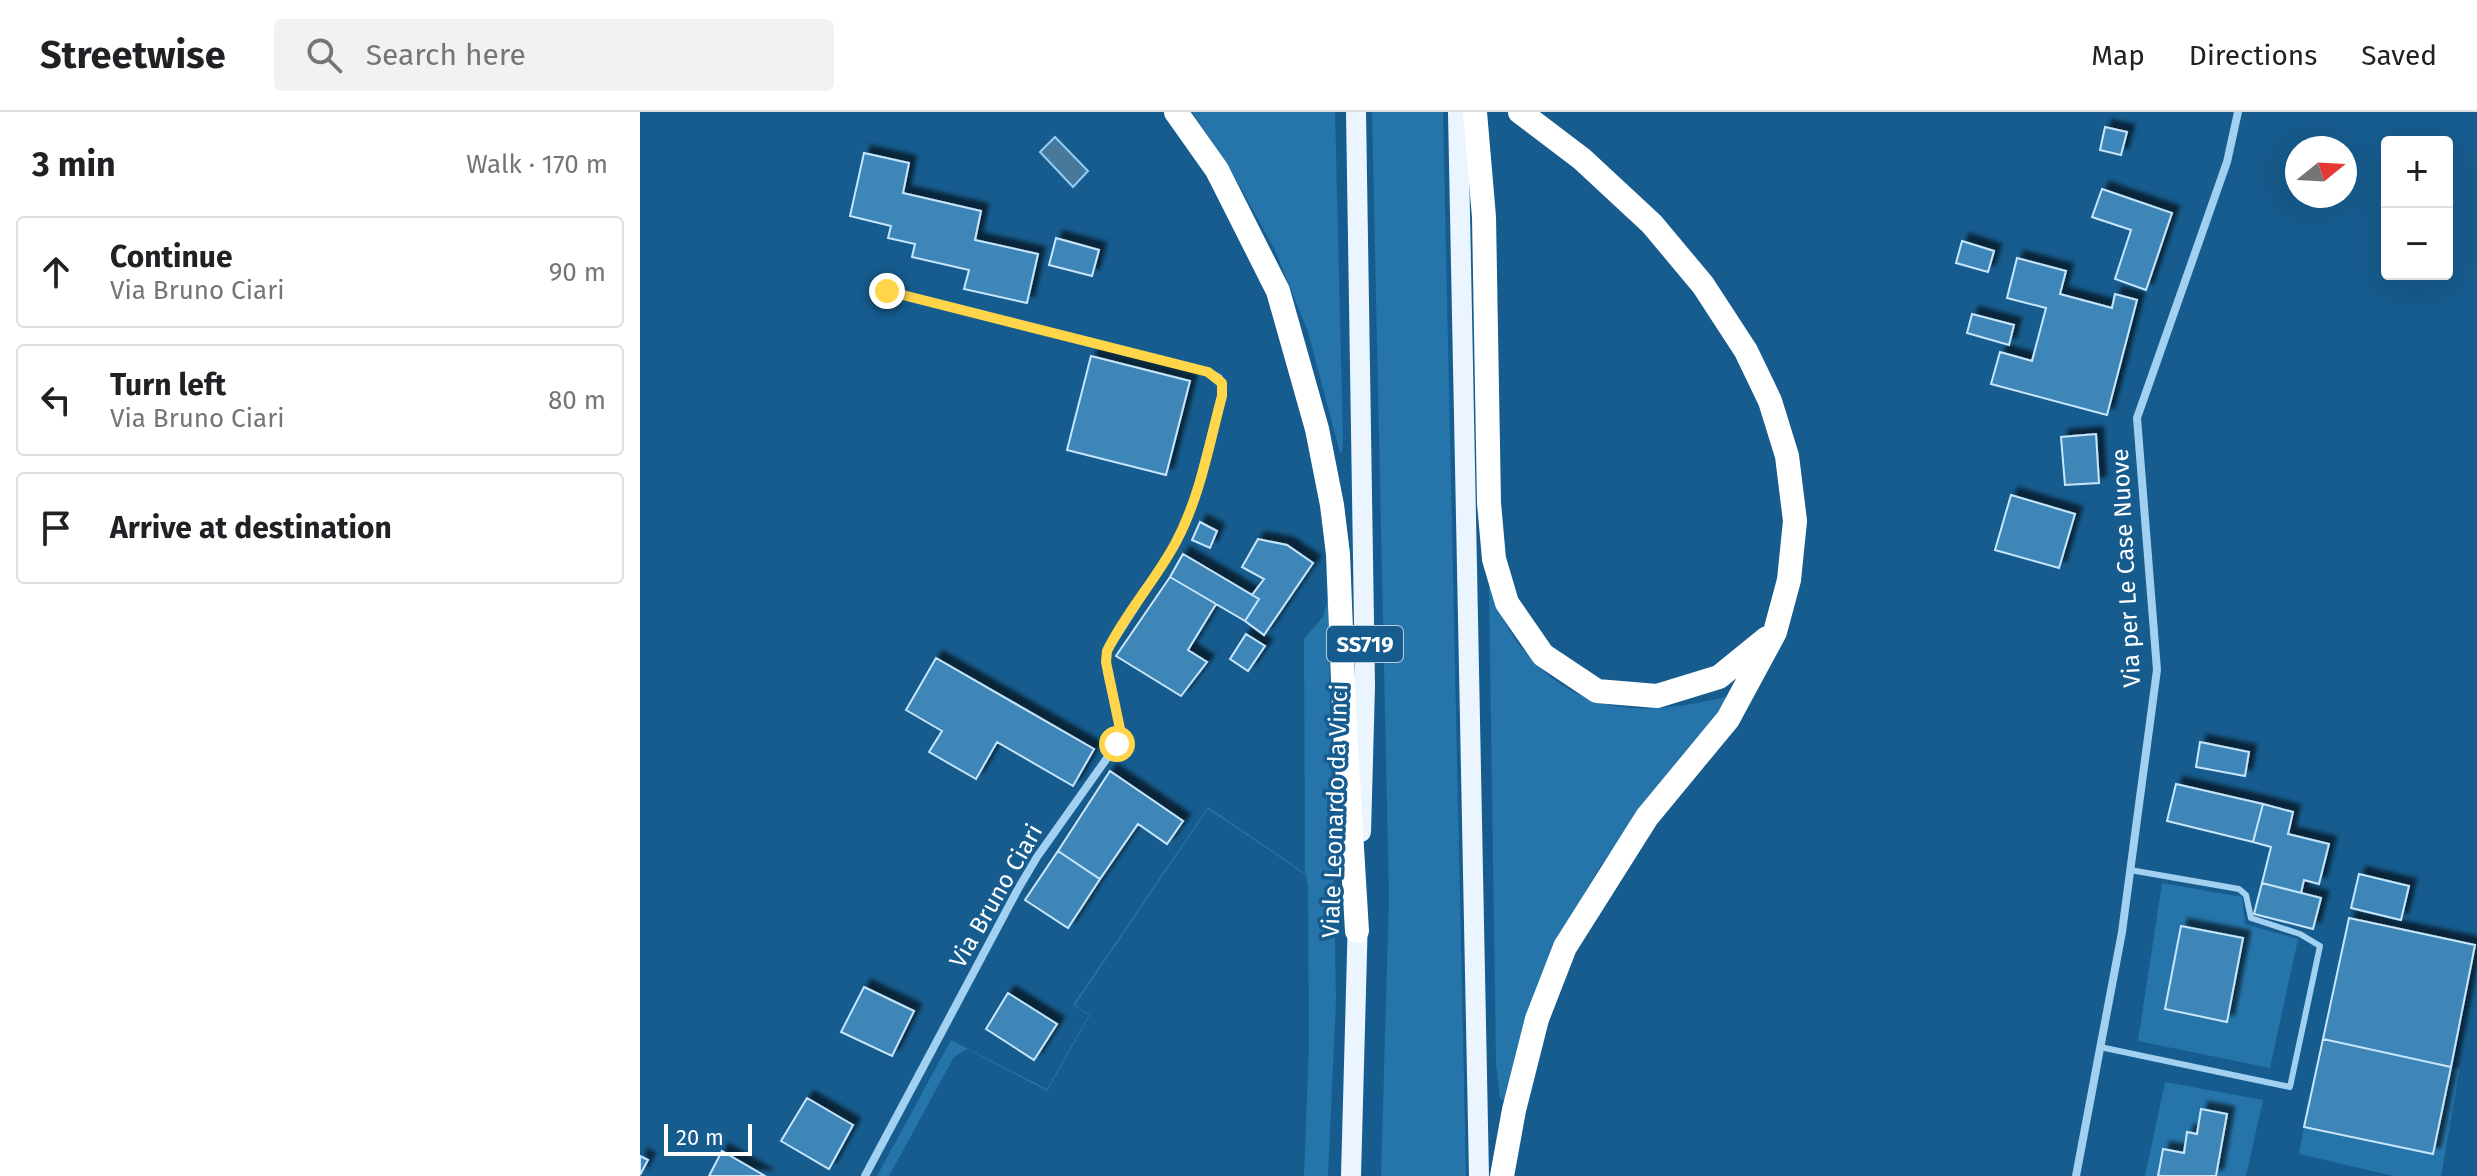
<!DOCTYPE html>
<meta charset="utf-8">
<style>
body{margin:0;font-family:"Fira Sans",sans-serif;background:#f2f2f2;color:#202124}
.controls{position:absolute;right:24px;top:24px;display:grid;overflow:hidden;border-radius:8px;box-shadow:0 8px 32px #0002}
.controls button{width:72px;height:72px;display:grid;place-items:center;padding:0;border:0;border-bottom:2px solid #e0e0e0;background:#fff;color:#202124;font:40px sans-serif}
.compass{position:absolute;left:1645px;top:24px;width:72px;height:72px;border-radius:50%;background:#fff;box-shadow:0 8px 32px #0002;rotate:72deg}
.scale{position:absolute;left:24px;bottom:20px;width:88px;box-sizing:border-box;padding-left:8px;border:4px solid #fff;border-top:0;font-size:22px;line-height:28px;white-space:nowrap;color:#fff;-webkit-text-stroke:6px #165c8e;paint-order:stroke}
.stop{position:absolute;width:24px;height:24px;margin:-18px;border:6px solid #ffd54a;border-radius:50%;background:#fff}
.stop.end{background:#ffd54a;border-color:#fff;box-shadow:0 2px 8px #0008}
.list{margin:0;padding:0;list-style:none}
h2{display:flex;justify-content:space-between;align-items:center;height:104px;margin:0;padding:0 32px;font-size:34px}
h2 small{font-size:26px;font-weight:400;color:#757577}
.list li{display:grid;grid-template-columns:52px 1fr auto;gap:24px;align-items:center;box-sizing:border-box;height:112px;margin:0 16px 16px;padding:0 16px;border:2px solid #e0e0e0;border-radius:8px}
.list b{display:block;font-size:30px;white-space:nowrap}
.list p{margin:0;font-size:26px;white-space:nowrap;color:#757577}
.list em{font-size:26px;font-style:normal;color:#757577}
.icon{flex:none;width:44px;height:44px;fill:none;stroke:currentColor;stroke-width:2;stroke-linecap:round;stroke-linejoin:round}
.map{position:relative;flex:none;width:1837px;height:1064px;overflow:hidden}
header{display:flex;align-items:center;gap:48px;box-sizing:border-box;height:112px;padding:0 40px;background:#fff;border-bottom:2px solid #e0e0e0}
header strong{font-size:38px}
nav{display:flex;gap:44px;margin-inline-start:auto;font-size:28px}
.search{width:560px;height:72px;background:#f2f2f2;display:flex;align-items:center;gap:20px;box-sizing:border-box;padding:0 28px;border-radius:8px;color:#757577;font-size:30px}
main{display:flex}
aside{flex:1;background:#fff}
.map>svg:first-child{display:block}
</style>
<header>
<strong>Streetwise</strong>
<div class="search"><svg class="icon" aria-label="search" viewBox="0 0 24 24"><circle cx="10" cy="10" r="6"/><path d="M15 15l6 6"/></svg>Search here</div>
<nav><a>Map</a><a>Directions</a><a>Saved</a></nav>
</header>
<main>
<aside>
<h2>3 min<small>Walk · 170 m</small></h2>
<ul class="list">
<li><svg class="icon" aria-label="ahead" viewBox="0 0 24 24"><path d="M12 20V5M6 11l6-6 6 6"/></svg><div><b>Continue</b><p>Via Bruno Ciari</p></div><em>90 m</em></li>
<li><svg class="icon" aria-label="left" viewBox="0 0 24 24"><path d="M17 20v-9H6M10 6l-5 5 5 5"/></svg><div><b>Turn left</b><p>Via Bruno Ciari</p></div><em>80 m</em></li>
<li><svg class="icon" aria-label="arrive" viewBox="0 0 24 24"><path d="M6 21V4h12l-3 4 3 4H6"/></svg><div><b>Arrive at destination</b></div></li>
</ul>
</aside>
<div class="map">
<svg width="1837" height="1064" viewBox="0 0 1837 1064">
<defs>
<filter id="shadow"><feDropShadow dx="7" dy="-7" stdDeviation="2" flood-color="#0009"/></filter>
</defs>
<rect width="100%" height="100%" fill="#165c8e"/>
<path fill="#2575ab" d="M552,0H695L703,328L702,340L700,341L668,220L635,138L592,60Z
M732,0H803L826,1064H741L749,785Z
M849,475L851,476C870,540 924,593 993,596C1023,598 1055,592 1085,585L1087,588L961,753L933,801L864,989L860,986L856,951Z
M688,487L696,887L688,1064H664L669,933L668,775L666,763L568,697L435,893L450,903L407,979L327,937L314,945L249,1064H237L311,928L407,977L449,903L433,893L568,695L665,761L664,527L683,505Z
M1522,771L1602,785L1605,812L1658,827L1630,956L1498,929Z
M1811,955L1820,956L1801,1064H1753L1659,1042L1664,1015L1792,1042Z
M1525,970L1623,988L1606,1064H1505Z"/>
<path fill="#47799d" stroke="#93cdf3" stroke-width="2" d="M415,25L448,59L433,75L400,40Z"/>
<path fill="#3e86b7" stroke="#c8e6fb" stroke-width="2" filter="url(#shadow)" d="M1465,15L1487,20L1481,43L1460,38Z
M224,41L269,51L263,81L341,99L335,128L398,142L387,191L324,177L329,158L272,145L275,132L248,126L251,114L210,104Z
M1462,77L1532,101L1506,178L1475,167L1491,118L1452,105Z
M416,126L459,138L452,164L409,153Z
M1322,129L1354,139L1348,160L1316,151Z
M1377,146L1426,159L1420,182L1472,196L1475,182L1497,188L1467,303L1351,272L1360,240L1392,249L1406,196L1367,186Z
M1332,202L1374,213L1369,233L1327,221Z
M451,244L550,269L526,363L427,338Z
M1456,322L1459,371L1425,373L1421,325Z
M1371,383L1435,402L1419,456L1355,438Z
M560,410L577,419L570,436L552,428Z
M618,427L647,433L673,451L624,523L605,509L619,487L612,483L624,467L602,455Z
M543,442L619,487L605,509L530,465Z
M530,465L576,492L548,538L567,550L541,584L476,544Z
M606,522L625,534L608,559L590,547Z
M296,546L454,637L433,674L357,630L336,667L289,640L302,619L266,598Z
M1560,630L1609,640L1605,664L1556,655Z
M470,659L543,709L527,732L498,712L460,767L418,739Z
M1536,672L1623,692L1613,730L1527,709Z
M1623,692L1653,700L1648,722L1689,732L1679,772L1664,768L1661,781L1622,771L1631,735L1613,730Z
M418,739L460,767L428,816L385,788Z
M1719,762L1769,774L1761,808L1711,796Z
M1622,771L1681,786L1673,817L1614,802Z
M1709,806L1835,833L1811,955L1683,927Z
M1541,814L1603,826L1587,910L1525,897Z
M224,875L274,899L252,944L201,920Z
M368,881L417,912L394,948L346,917Z
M1683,927L1811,955L1793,1042L1664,1015Z
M167,986L213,1013L189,1057L141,1029Z
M1561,997L1587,1002L1576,1064H1518L1523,1037L1544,1041L1547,1020L1557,1022Z
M82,1039L125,1064H69Z
M0,1044L8,1048L0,1063Z"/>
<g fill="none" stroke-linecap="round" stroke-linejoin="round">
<path stroke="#a1d0f0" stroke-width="6" d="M1460,935L1650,975L1680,834L1660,822L1611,806L1606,783L1599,777L1490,758"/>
<path stroke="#a1d0f0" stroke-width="8" d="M225,1064L378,777L397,745L477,632C485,601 462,570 467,539L534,434L546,410L554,390L583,277L579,266L568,260L247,179
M1436,1064L1482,820L1517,558L1497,306L1587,50L1598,0"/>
<path stroke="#eaf5ff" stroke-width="20" d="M716,0L725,574L721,720
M818,0L839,1064
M711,1064L718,804"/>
<path stroke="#fff" stroke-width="24" d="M536,0L577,58L638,179L677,317L692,393L698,442L705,619L717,819
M835,0L844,105L849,391L854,447L867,491L903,543L957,579L1017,584L1079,565L1127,526
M862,1064L874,998L897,907L925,835L1007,705L1088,607L1135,520L1149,468L1155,409L1147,344L1130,289L1106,239L1063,173L1012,112L942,47L880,0"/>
</g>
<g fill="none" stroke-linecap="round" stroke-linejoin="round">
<path stroke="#ffd54a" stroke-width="10" d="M247,179L568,260L582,271V284C569,333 560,385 536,430C516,468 486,500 467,539L466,550L480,617L477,632"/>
</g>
<g text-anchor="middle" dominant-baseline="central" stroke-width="7" stroke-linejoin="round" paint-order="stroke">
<rect fill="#165c8e" stroke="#b9cedd" stroke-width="2" x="687" y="514" width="76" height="36" rx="6"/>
<g font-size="22" font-weight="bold" fill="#fff">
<text x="725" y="532">SS719</text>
</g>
<g font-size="24" fill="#fff" stroke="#165c8e">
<text transform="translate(1486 456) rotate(-93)">Via per Le Case Nuove</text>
<text transform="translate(695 699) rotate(-88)">Viale Leonardo da Vinci</text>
<text transform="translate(356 784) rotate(-60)">Via Bruno Ciari</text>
</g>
</g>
</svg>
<div class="controls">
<button>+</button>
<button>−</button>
</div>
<svg class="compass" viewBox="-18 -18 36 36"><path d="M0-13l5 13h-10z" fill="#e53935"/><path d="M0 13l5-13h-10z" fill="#757577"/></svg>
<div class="scale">20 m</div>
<div class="stop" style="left:477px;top:632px"></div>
<div class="stop end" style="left:247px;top:179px"></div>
</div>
</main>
